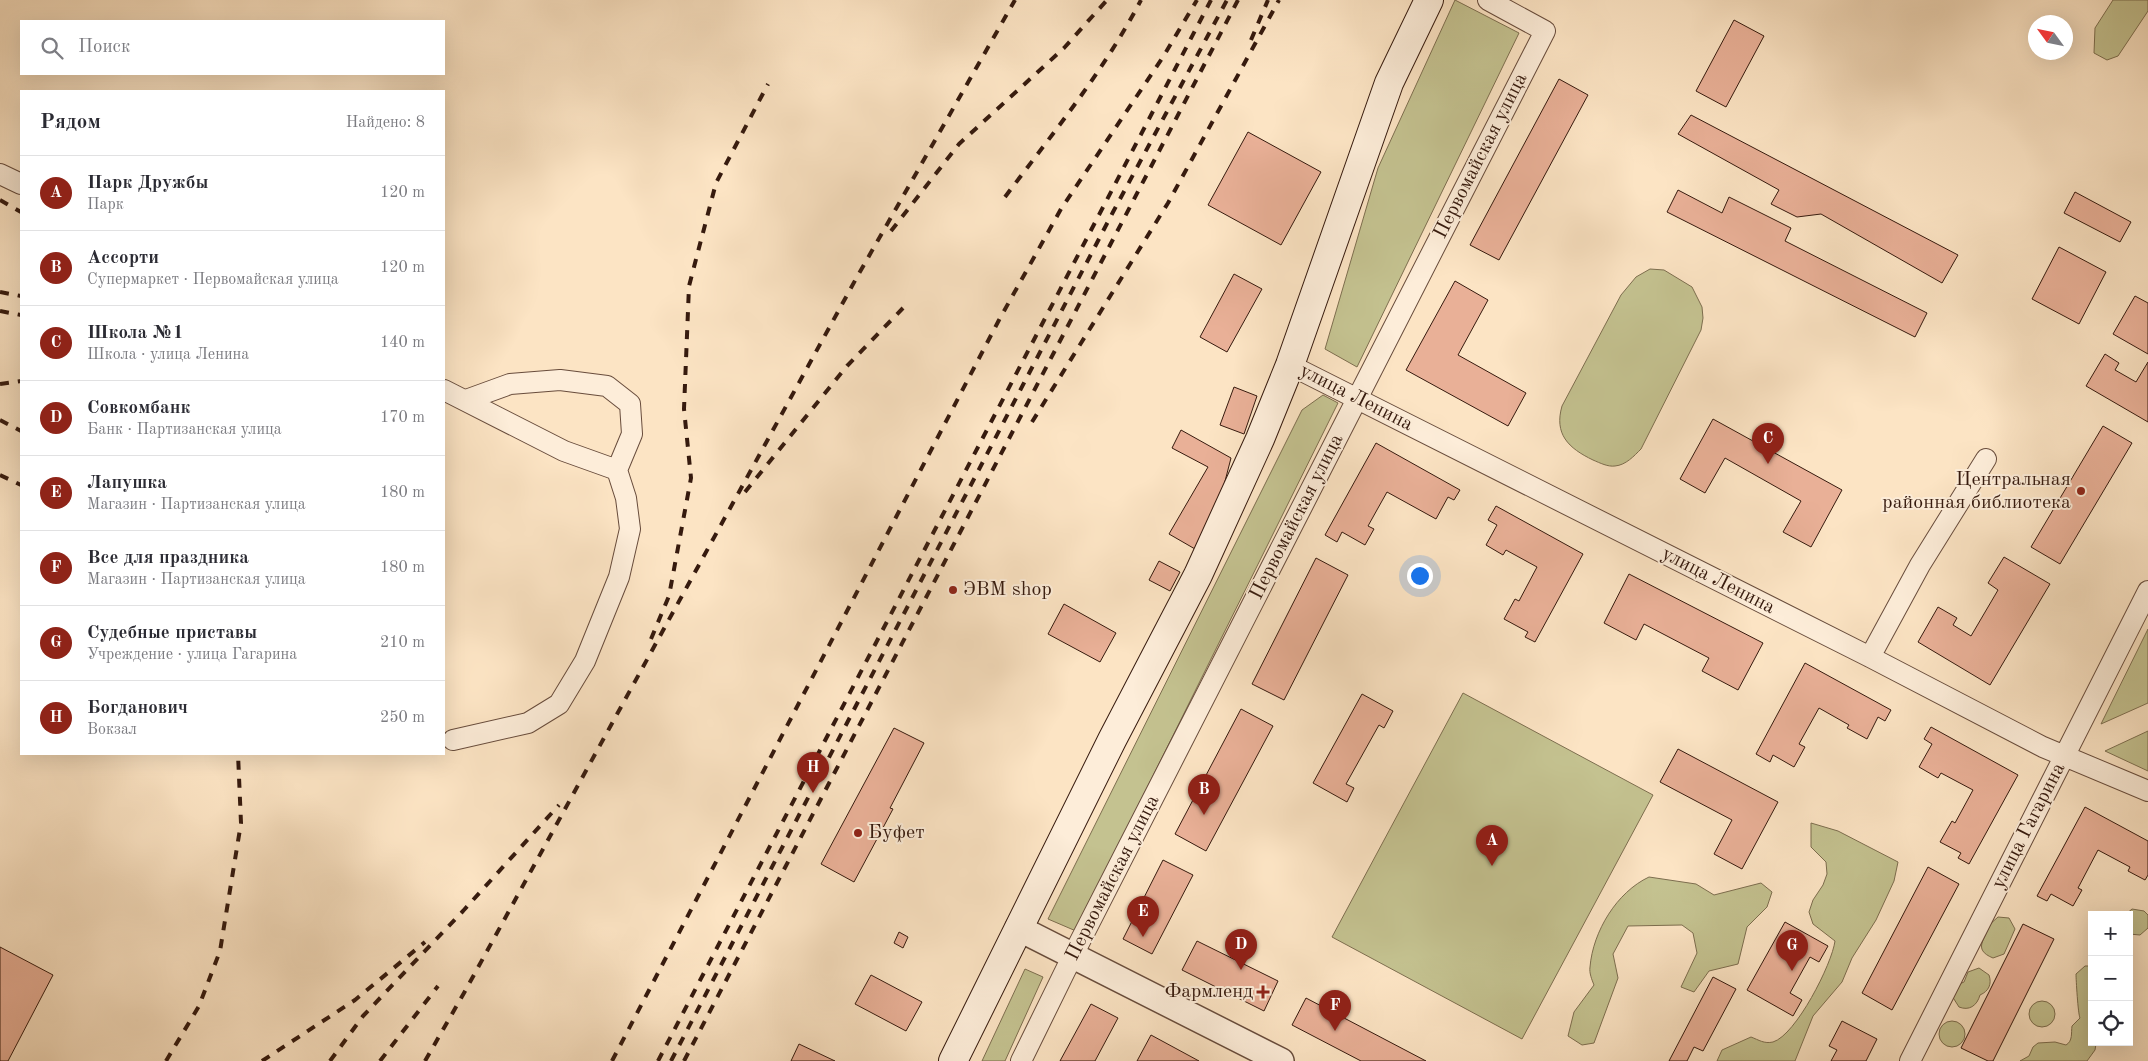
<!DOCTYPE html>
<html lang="ru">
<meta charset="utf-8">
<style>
body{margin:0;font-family:"Old Standard TT",serif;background:#f7f7f7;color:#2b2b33}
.controls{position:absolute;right:15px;bottom:15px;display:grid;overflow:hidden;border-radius:0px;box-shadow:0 5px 20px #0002}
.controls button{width:45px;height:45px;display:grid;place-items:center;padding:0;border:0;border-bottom:1px solid #e1e1e2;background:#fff;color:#2b2b33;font:25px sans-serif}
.compass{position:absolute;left:2028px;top:15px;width:45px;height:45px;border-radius:50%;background:#fff;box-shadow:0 5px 20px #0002;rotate:303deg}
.you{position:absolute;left:1419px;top:575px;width:18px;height:18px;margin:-12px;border:4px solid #fff;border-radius:50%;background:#1a73e8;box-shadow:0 0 0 8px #1a73e833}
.badge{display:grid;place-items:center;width:32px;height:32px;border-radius:50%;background:#8f2418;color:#fff;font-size:16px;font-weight:700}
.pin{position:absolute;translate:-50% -41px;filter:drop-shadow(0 1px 2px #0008)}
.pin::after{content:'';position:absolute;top:26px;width:18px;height:15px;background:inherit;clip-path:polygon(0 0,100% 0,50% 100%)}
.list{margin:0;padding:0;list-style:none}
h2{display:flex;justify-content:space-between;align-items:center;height:65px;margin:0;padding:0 20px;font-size:21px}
h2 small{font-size:16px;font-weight:400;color:#7c7c81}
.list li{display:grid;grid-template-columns:32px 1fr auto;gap:15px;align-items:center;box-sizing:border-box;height:75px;padding:0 20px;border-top:1px solid #e1e1e2}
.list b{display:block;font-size:19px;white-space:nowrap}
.list p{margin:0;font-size:16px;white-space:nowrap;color:#7c7c81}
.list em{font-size:16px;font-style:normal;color:#7c7c81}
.icon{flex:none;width:28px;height:28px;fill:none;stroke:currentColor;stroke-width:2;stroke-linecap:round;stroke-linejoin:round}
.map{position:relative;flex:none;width:2148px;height:1061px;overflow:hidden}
.search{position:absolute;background:#fff;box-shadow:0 5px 20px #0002;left:20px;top:20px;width:425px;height:55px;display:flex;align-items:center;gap:12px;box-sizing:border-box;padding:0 18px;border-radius:0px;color:#7c7c81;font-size:19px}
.panel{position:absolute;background:#fff;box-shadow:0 5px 20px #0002;left:20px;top:90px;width:425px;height:665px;border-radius:0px}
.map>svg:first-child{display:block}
</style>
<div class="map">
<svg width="2148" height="1061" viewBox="0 0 2148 1061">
<rect width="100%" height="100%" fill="#fce4c4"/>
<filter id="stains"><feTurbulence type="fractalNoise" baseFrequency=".004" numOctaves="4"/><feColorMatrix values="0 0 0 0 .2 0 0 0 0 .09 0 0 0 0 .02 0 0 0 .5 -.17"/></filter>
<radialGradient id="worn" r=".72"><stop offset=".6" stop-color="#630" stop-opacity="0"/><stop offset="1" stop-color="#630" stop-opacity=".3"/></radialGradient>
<path fill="#c4c290" stroke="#7d6e4f" d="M1455,0L1519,33L1357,367L1325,349L1378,168Z
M2113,0H2148V11L2118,56L2107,60L2094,53L2095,28Z
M1650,269L1664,270L1692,287L1702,307L1703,318L1701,330L1641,449C1634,456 1626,465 1615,466C1608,467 1600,463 1593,460C1568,448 1554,434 1562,406L1621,295L1636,277Z
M1323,395L1338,403L1076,931L1048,919L1302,410Z
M2148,629V703L2101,724Z
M1463,693L1653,795L1522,1039L1332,937Z
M2148,731V771L2105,751Z
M1811,823L1838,831L1898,862L1894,881L1876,920L1852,958L1842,982L1813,1016L1795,1061H1717L1722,1050L1751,1037C1759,1040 1764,1044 1773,1042C1796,1035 1832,964 1835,941L1813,924L1809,912L1813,900L1823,885L1827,874L1826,862L1811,847Z
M1649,877L1696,884L1714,895L1761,883L1772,892L1767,907L1747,927L1738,964L1709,971L1694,992L1681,987L1697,953L1693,933L1682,925L1628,926L1613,954L1618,978L1594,1043L1582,1045L1568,1036L1574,1012L1594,985C1592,980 1589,973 1590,967C1593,931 1617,892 1649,877Z
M2132,909L2144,911L2148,915V928L2140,935L2129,934V915H2125Z
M1998,917L2009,918L2015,929L2004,954L1993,958C1971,949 1987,938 1989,925Z
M2085,966H2092V1042L2096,1044L2095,1050L2087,1061H2020L2029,1056L2033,1047L2038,1043L2055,1042L2066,1045C2073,1041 2071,1033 2072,1026L2080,1018C2078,1014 2076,979 2076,974Z
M1979,968L1989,975C1992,984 1989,991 1980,995C1977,1006 1969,1011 1959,1007L1952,996L1957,985L1964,982L1968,972Z
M1025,969L1043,977L1005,1061H982Z
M2029 1014a13 13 0 1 1 26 0a13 13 0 1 1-26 0Z
M1939 1034a13 13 0 1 1 26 0a13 13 0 1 1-26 0Z"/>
<path fill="#e9b097" stroke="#361a0e" d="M1734,20L1764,36L1726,107L1696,91Z
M1559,79L1588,95L1499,260L1470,245Z
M1691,115L1958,255L1942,283L1821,214L1797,217L1771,204L1779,190L1678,134Z
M1248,132L1321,172L1281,245L1208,205Z
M1678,190L1722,213L1729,197L1791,228L1785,241L1927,313L1915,337L1667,212Z
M2075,192L2131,222L2120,242L2064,213Z
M2059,247L2106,272L2079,324L2032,299Z
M1234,274L1262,289L1227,352L1200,337Z
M1455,281L1488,300L1458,355L1526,393L1508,426L1406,370Z
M2135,296L2148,303V354L2113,334Z
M2105,354L2119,363L2115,370L2136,382L2148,362V422L2086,386Z
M1234,387L1257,396L1244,434L1220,425Z
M1713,419L1842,490L1811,547L1783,532L1801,501L1725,458L1705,493L1680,479Z
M2103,426L2132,443L2060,564L2031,547Z
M1181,430L1231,458L1223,489L1195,549L1169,534L1208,467L1172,448Z
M1376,443L1460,490L1454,500L1448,497L1436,519L1387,492L1368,526L1374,529L1365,545L1342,532L1337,542L1325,535Z
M1496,506L1583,554L1535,642L1525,637L1528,632L1504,619L1515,599L1519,601L1537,567L1506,550L1503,555L1486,545L1497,525L1488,520Z
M2004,557L2050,584L1990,685L1918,642L1938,607L1957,618L1953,625L1971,636L1998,590L1988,583Z
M1316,558L1348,575L1284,700L1252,684Z
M1159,561L1180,572L1170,591L1149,580Z
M1629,574L1763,643L1738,690L1702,671L1709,658L1644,624L1636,640L1604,623Z
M1064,604L1116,633L1100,662L1048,634Z
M1805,663L1891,710L1885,721L1878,717L1867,739L1847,728L1849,725L1819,708L1799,744L1805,747L1794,767L1773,755L1770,762L1756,754Z
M1362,694L1393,711L1384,728L1379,725L1346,784L1354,788L1347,802L1313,783Z
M1241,709L1273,726L1206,851L1175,834Z
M1931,727L2018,775L1969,864L1958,858L1961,853L1940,842L1952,821L1955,823L1973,790L1941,773L1938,778L1919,767L1932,744L1924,739Z
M894,728L924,743L890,808L893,809L854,882L821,864Z
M1678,749L1778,802L1742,869L1714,854L1732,820L1660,782Z
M2085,807L2148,841V875L2145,880L2128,871L2130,867L2098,850L2078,888L2082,890L2073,906L2051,894L2047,901L2037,896Z
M1163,860L1193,875L1152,954L1123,939Z
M1928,867L1959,884L1892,1010L1862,993Z
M1785,922L1828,946L1819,962L1810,957L1790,993L1802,1000L1793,1016L1747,990Z
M2023,924L2054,939L1993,1061H1988L1961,1048Z
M899,932L908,937L903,948L894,943Z
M1197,941L1278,981L1264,1011L1182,970Z
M0,947L53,975L8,1061H0Z
M871,975L922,1002L906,1031L855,1004Z
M1713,977L1736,989L1703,1051L1694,1047L1687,1061H1669Z
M1306,998L1426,1061H1361L1292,1025Z
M1091,1004L1118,1018L1095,1061H1060Z
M1842,1021L1877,1039L1866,1061H1831L1837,1050L1829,1046Z
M1151,1035L1199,1061H1137Z
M799,1044L835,1061H791Z"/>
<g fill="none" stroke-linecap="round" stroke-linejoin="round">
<g stroke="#684c3c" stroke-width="22">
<path id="minor" d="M0,174L21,184
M1290,365L1870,657L2043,747L2148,791
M444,390L564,451L617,470L626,498L630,529L619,577L585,661L559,704L528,723L453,740
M466,400L510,384L560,380L607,386L630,404L632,434L617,470
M1870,657L1920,565L1986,459
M1021,1061L1073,955L1545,31L1488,0
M1910,1061L2148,591"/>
</g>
<g stroke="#684c3c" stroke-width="28">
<path id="tertiary" d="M1018,928L1281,1061"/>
</g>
<g stroke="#361a0e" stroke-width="30">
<path id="secondary" d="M953,1061L1112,740L1198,575L1260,439L1290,365L1389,83L1429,0"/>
</g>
<use href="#minor" stroke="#fdedd9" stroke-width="20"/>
<use href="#tertiary" stroke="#fdedd9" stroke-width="25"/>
<use href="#secondary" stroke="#fdedd9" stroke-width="28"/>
<path stroke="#361a0e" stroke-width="4" stroke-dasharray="9 9" stroke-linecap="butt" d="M1251,40L1268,0
M1005,197C1053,133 1104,71 1141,0
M0,200L21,212
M891,231L959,144L1064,48L1107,0
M0,292L21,296
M0,311L21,315
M0,384L21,381
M0,420L21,431
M1032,422L1168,203L1279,0
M0,475L21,485
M745,492L847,366L903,308
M651,639L669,596L691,478L684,409L689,286L716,183L768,84
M166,1061L199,1006L220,951L241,823L238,754
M262,1061L355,1000L425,942
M330,1061L363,1016L463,911L559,805
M380,1061L438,986
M425,1061L464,993L857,277L1015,0
M612,1061L999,320L1061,209L1163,57L1197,0
M658,1061L1211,0
M671,1061L1113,212L1227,0
M684,1061L1238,0"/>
</g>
<g fill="#8f2418" stroke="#fdedd9" stroke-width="2">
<circle cx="2081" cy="491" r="5"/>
<circle cx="953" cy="590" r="5"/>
<circle cx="858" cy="833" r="5"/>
<path d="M1260.5 984.5h5v5h5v5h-5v5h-5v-5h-5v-5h5z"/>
</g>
<g text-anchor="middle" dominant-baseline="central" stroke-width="4" stroke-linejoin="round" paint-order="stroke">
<g font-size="20" fill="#361a0e" stroke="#fdedd9">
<text transform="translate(1481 156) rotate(-63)">Первомайская улица</text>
<text transform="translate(1356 398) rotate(27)">улица Ленина</text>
<text transform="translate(1297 517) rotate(-63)">Первомайская улица</text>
<text transform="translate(1718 581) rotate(27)">улица Ленина</text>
<text transform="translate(2029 826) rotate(-63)">улица Гагарина</text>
<text transform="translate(1113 878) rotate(-63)">Первомайская улица</text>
</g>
<g font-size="20" fill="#361a0e" stroke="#fdedd9" text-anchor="end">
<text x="2071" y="480">Центральная<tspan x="2071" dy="23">районная библиотека</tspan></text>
<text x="963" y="590" text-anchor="start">ЭВМ shop</text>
<text x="868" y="833" text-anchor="start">Буфет</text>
<text x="1253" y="992">Фармленд</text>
</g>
</g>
<rect width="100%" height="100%" filter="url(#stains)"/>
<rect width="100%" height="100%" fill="url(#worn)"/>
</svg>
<div class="controls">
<button>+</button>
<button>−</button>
<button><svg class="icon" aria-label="locate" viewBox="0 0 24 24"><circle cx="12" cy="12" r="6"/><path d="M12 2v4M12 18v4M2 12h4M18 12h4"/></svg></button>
</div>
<svg class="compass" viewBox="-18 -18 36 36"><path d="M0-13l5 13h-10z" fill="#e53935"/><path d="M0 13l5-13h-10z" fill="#7c7c81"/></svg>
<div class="you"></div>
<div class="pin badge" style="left:1492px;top:866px">A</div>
<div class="pin badge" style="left:1204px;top:815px">B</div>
<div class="pin badge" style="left:1768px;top:464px">C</div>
<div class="pin badge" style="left:1241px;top:970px">D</div>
<div class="pin badge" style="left:1143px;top:937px">E</div>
<div class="pin badge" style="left:1335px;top:1031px">F</div>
<div class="pin badge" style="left:1792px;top:971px">G</div>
<div class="pin badge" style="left:813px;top:793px">H</div>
<div class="search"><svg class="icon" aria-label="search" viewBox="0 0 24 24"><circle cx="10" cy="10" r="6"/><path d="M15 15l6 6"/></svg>Поиск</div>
<section class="panel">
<h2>Рядом<small>Найдено: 8</small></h2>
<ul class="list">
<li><span class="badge">A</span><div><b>Парк Дружбы</b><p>Парк</p></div><em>120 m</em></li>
<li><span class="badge">B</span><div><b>Ассорти</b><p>Супермаркет · Первомайская улица</p></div><em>120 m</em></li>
<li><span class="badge">C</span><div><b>Школа №1</b><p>Школа · улица Ленина</p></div><em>140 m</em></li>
<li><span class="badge">D</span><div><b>Совкомбанк</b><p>Банк · Партизанская улица</p></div><em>170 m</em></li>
<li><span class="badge">E</span><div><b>Лапушка</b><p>Магазин · Партизанская улица</p></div><em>180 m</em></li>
<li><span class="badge">F</span><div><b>Все для праздника</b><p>Магазин · Партизанская улица</p></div><em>180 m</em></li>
<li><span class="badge">G</span><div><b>Судебные приставы</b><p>Учреждение · улица Гагарина</p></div><em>210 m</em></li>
<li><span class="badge">H</span><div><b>Богданович</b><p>Вокзал</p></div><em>250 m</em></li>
</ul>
</section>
</div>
